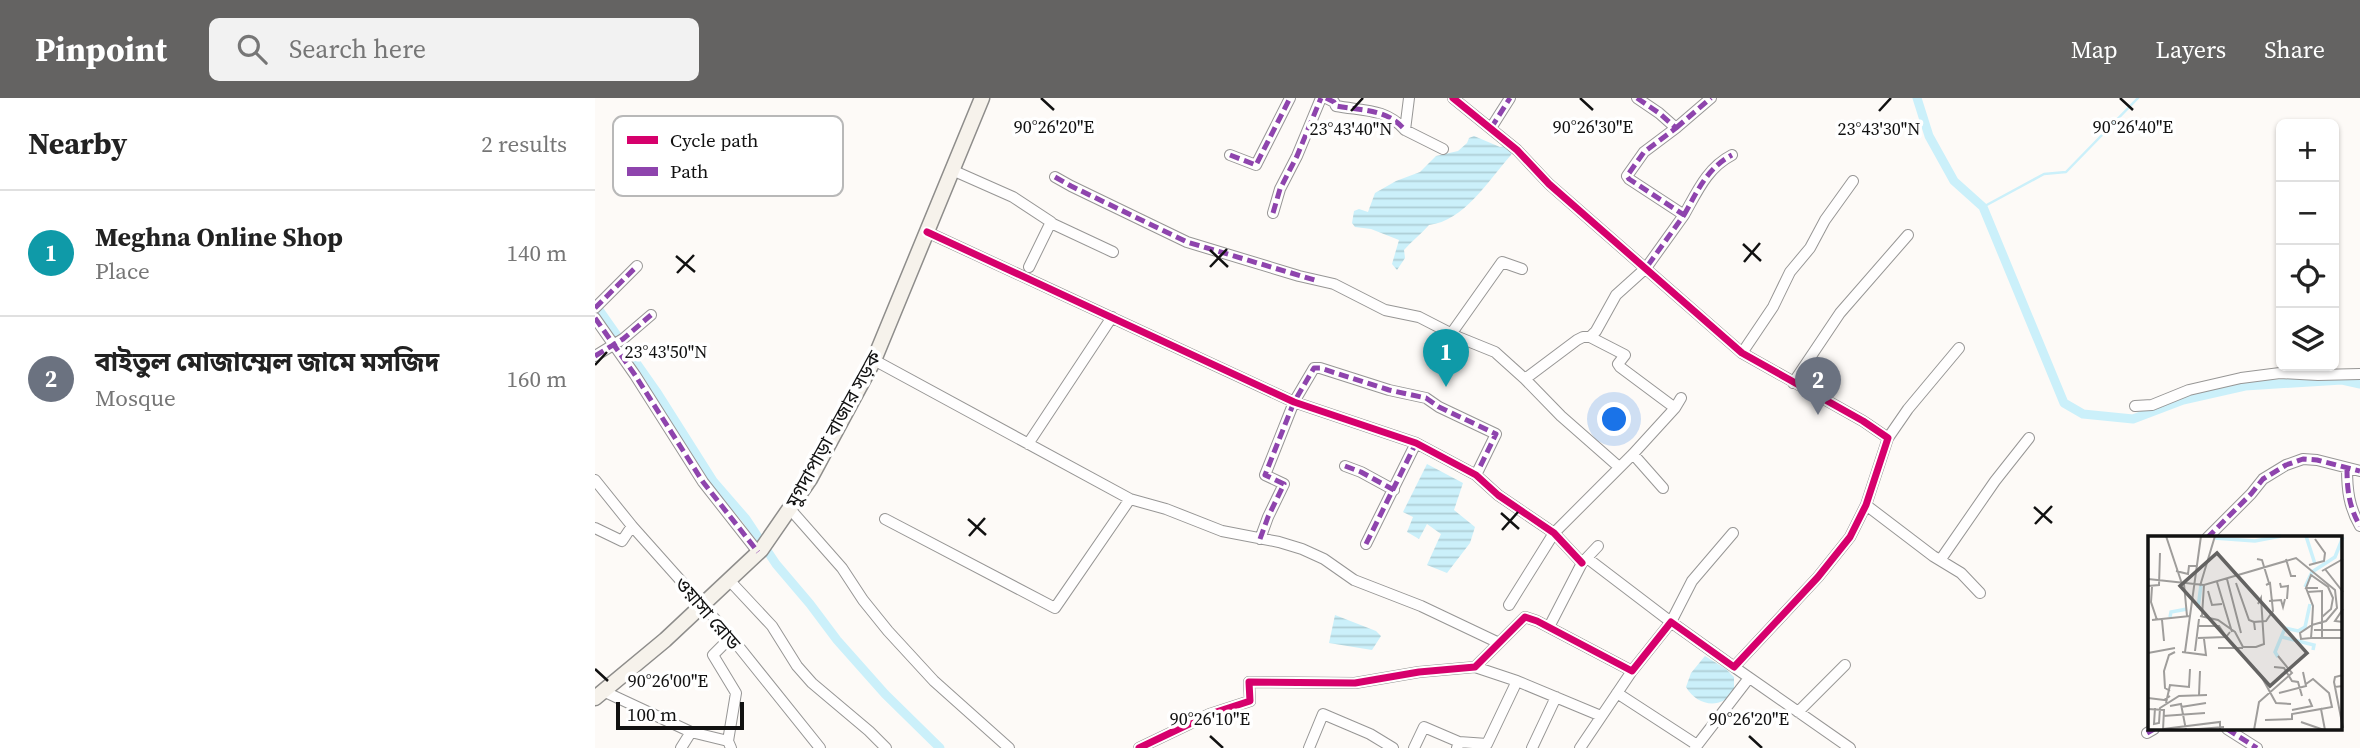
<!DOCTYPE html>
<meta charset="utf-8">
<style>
body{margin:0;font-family:"Source Serif 4","Noto Sans Bengali",serif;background:#f2f2f2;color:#222}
.controls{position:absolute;right:21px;top:21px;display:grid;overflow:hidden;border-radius:10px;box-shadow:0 2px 5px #0004}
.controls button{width:63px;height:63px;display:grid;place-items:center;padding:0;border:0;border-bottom:2px solid #e0e0e0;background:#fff;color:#222;font:35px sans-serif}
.scale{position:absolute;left:21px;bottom:18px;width:128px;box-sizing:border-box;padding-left:7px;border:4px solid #111;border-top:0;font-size:19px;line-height:24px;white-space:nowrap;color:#111;-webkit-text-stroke:5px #fff;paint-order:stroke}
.you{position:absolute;left:1020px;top:322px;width:24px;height:24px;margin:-18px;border:5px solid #fff;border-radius:50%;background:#1a73e8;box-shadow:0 0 0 10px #1a73e833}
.badge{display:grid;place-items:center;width:46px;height:46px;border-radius:50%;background:#646362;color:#fff;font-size:23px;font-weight:700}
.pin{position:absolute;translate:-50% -58px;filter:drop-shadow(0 2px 4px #0008)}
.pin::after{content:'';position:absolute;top:37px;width:24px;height:21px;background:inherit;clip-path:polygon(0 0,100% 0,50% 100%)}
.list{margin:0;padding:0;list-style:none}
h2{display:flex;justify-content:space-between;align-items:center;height:91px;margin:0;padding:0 28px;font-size:30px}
h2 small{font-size:23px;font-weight:400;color:#767676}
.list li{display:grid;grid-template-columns:46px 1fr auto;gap:21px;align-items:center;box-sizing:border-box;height:126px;padding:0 28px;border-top:2px solid #e0e0e0}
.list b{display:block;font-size:26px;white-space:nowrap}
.list p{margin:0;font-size:23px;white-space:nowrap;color:#767676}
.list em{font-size:23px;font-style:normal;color:#767676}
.icon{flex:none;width:38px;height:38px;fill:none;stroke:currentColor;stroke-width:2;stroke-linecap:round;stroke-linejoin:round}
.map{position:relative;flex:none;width:1765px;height:650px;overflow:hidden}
header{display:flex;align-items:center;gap:42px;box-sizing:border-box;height:98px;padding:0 35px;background:#646362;color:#fff}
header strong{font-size:33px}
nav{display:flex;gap:38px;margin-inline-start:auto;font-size:24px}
.search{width:490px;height:63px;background:#f2f2f2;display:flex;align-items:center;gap:18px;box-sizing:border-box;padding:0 24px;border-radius:10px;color:#767676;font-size:26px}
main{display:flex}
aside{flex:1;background:#fff}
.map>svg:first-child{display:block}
</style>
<header>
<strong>Pinpoint</strong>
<div class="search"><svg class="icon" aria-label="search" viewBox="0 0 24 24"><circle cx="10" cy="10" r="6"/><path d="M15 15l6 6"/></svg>Search here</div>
<nav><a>Map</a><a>Layers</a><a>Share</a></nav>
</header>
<main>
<aside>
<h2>Nearby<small>2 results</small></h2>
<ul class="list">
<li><span class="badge" style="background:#0f9aa8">1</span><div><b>Meghna Online Shop</b><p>Place</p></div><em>140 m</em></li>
<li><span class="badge" style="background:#6b7280">2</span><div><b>বাইতুল মোজাম্মেল জামে মসজিদ</b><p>Mosque</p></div><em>160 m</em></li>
</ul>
</aside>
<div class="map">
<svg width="1765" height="650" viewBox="0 0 1765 650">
<defs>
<pattern id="water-rules" width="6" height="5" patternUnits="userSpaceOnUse" patternTransform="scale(1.75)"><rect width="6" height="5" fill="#cbf0fa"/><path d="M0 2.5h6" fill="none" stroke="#adcdd5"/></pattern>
</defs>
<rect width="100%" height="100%" fill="#fdfaf7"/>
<path fill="url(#water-rules)" d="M879,38L905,49L912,48L918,51L916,57C893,83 869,123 834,127C826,136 817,143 809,152L810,160L802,172L797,166L804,142L776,131L760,129L757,125L759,113L764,111L773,114L780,95L801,83L825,74L841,58L863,53L872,45L874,40Z
M832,366L868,385L859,412L880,429L875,445L852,475L832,467L846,436L832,426L824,441L812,434L818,419L808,414Z
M740,517L781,533L786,538L777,552L734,545Z
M1110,558L1131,571L1139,579V593C1126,612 1102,608 1091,589L1096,575Z"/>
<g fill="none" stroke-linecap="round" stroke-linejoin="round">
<path stroke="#cbf0fa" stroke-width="2.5" d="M1388,109L1449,76L1471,74L1543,0"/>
<path stroke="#cbf0fa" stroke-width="9" d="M1322,0L1334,38L1359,83L1388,109L1469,305L1488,316L1538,321L1588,302L1650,288L1747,282L1765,286
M0,206L61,293L118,383L151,421L181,466L215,506L242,542L290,596L345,650"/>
<g stroke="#979695" stroke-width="12">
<path id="street" d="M731,0L739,4L741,8C767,13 791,10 810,32
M814,0L810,32L848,51
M1042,0L1064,15L1081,30L1049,54L1032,78L1034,81L1089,117L1051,170L1021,197L1001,233L995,239L1030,257L1023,266L1025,269L1080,310
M896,30L915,0
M1081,30L1116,0
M635,57L661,67L695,0
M357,72L418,99L456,124L434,169
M460,79L476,88L592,144L704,178L739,186L790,212L824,219L863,239L900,254L930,281L982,242L988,239H995
M678,115L685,91L702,58L726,0
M1089,117C1102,94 1112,70 1137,57
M456,125L518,154
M332,134L699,304L821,345L881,377L903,397L959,435L987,465
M0,210L42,168
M0,220L40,277L108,384L163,454
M856,236L907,164L927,171
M1147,255L1178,209L1195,174L1215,150L1230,122L1258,83
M0,258L28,241L56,217
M279,262L535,401L571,411L627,433L684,444L707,451L729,461L759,482L826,508L904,545
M930,281L966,318L1024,369
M1198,285L1245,215L1313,137
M1540,308L1557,307L1594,292L1646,280L1685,275L1723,277L1765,276
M1293,340L1313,311L1364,250
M433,346L517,219
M1038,356L1068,390
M750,368L766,374L799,392
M1752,370C1752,392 1754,409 1765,428
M0,382L37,428L136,539L225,650
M1271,407L1338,458L1366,475L1385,495
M195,411L247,470L268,502L293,533L339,583L414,650
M290,421L460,510L535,401
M0,430L27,443L37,428
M1612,440L1656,396L1668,381L1691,367L1708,361L1722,362L1765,373
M665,441L673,419L689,386L670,377L699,304L719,270H725L794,292L831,300L844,309L901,336L881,377
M771,446L821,345
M992,460L1076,524L1097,483L1138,435
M1346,461L1400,383L1434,340
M134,482L177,528L202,568L217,585L274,633L291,650
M914,507L959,435L1038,356L1080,310L1086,300
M954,529L987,465L1003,448
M1139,569L1255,650
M922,583L1006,618
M8,593L96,634L133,643
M1022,595L1102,647
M1203,614L1250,567
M1632,631L1662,650
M1552,635L1559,631
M86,650L96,634
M136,650L133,643L141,595L118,557L136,539
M544,650L615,616L655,603L654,584L760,585L824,574L880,569L930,519L942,523L1037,573L1076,524L1139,569L1223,479L1255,439L1271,407L1293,340L1268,323L1147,255L954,86L922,52L858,0
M714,650L728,616L775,636L798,650
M819,650L829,629L864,644
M862,650L864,644L892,646L922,583L880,569
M937,650L961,599
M985,650L1037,573
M1100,650L1154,580"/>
</g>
<g stroke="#8e8d8b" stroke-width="17">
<path id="secondary" d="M0,600L70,542L166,452L215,381L279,262L387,0"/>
</g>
<use href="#street" stroke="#fffefe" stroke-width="10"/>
<use href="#secondary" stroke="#f6f2eb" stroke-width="14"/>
<path stroke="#8e44ad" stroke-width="5" stroke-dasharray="10 5" stroke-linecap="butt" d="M731,0L739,4L741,8C767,13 791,10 810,32
M1042,0L1064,15L1081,30L1049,54L1032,78L1034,81L1089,117L1051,170
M896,30L915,0
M1081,30L1116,0
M635,57L661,67L695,0
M460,79L476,88L592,144L723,183
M678,115L685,91L702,58L726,0
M1089,117C1102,94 1112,70 1137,57
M0,210L42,168
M0,220L40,277L108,384L163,454
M0,258L28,241L56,217
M750,368L766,374L799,392
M1752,370C1752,392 1754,409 1765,428
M1612,440L1656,396L1668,381L1691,367L1708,361L1722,362L1765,373
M665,441L673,419L689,386L670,377L699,304L719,270H725L794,292L831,300L844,309L901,336L881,377
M771,446L821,345
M1632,631L1662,650
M1552,635L1559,631"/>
<g stroke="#fff" stroke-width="11">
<path id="cycleway" d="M332,134L699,304L821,345L881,377L903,397L959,435L987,465
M544,650L615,616L655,603L654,584L760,585L824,574L880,569L930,519L942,523L1037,573L1076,524L1139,569L1223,479L1255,439L1271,407L1293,340L1268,323L1147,255L954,86L922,52L858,0"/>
</g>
<use href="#cycleway" stroke="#d6006c" stroke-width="7"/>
</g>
<path fill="none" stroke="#111" stroke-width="2.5" d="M446,0L459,12M985,0L998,12M1525,0L1538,12M756,13L768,0M1284,13L1296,0M1148,146L1166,163M615,152L633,169M81,158L100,174M1149,164L1165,145M615,169L632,151M82,175L99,157M0,267L12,254M1439,409L1457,425M906,415L924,431M373,421L391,437M1440,426L1457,408M907,432L923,414M374,438L390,420M0,571L13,583M615,638L628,650M1154,638L1167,650"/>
<g text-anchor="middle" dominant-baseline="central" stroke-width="7" stroke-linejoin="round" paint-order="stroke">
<g font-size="19" fill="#111" stroke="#fff">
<text transform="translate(238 331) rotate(-61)">মুগদাপাড়া বাজার সড়ক</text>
<text transform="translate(113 515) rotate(49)">ওয়াসা রোড</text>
</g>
</g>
<g transform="translate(1553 438)">
<rect width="194" height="194" fill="#fdfaf7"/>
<path fill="none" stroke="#cbf0fa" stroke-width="3.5" d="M158,0L167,28M66,2L107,5L133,0M157,51L164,36L187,21L195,1M50,72L53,49M22,81L23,76L39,73M134,101L166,109L165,114M130,121L127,116L137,92L150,95L157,91L162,68"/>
<path fill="none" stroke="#9f9d9b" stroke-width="2" d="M18,0L34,48M109,23L114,24L121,47M138,23L143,40H148M161,29L176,25L177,17L167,3M177,33L195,56M28,35L40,38L41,30H49M174,35L195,23M0,43L56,49L148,22L187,54L189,72L178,85L164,89L165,70L158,52M79,43L93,97M69,46L84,96M88,47L101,84L106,86M132,47L133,51L140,50L139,63M36,48L39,80M0,50L11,49L12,17M52,50L67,0M4,51L3,66L9,84M170,52H158L163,39L180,51L185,62L183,73L174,81M60,55L64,69L74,68M159,56L174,55V102M121,65L133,64L135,71L137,63M195,73L187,85L195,86M52,80L70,84L87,96L95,111H108L116,108L113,62L110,68M54,80L56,49M4,84L42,80M14,84L16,105M51,90H71L77,99M107,94L106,86L118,85L125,75L122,47L118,49M166,94H195M50,102L78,101L82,96M163,102L164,89L152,97L153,103L163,102H195M70,112H95M47,115L51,83M34,116L58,119L56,103M37,116L53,0M0,117L27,112M126,131L136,132L144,145L150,146L154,160M112,138L128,167L143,168M195,139L187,141L186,146L187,151L195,150M158,148L165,143L181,157L184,171L173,173M187,151L195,192M22,155L17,152L16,135L21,119L27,116M131,157L158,150L155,136M51,159L52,135M0,162L16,164L22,160M18,167L22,149L41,151L42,133M22,170L33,168L38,194L76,191M33,171L58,167M7,172L6,188L11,187L12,172L31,160L59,159M0,173L16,174L15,194M144,174L164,170L161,163M15,180L57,177M117,184L144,183V178L173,173L177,194M153,186L176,194M15,193L72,186V194M106,194L111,166L144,137L130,120"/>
<path fill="#646362" fill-opacity="0.15" stroke="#646362" stroke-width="3.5" d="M69,17L159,117L122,150L32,50Z"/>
<rect width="194" height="194" fill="none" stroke="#111" stroke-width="3.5"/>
</g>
<rect x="18" y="18" width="230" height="80" rx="10" fill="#fff" stroke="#b8b8b8" stroke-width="2"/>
<rect x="32" y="38" width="31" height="8" fill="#d6006c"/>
<rect x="32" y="69" width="31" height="9" fill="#8e44ad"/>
<g font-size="19" fill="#111">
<text x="75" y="49">Cycle path</text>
<text x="75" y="80">Path</text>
</g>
<g font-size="18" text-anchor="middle" fill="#111" stroke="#fff" stroke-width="7" stroke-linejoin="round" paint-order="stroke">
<text x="459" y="35">90°26'20"E</text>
<text x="998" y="35">90°26'30"E</text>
<text x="1538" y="35">90°26'40"E</text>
<text x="1284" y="37">23°43'30"N</text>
<text x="756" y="37">23°43'40"N</text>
<text x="71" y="260">23°43'50"N</text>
<text x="73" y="589">90°26'00"E</text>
<text x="615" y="627">90°26'10"E</text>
<text x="1154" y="627">90°26'20"E</text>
</g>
</svg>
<div class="controls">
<button>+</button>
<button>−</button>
<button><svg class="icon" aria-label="locate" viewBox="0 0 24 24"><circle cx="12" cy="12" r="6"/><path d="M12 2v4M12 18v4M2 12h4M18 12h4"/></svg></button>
<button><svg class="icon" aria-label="layers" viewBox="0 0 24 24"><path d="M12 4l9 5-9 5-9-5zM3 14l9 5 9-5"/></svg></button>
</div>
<div class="scale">100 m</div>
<div class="you"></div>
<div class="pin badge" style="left:851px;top:289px;background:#0f9aa8">1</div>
<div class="pin badge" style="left:1223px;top:317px;background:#6b7280">2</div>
</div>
</main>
